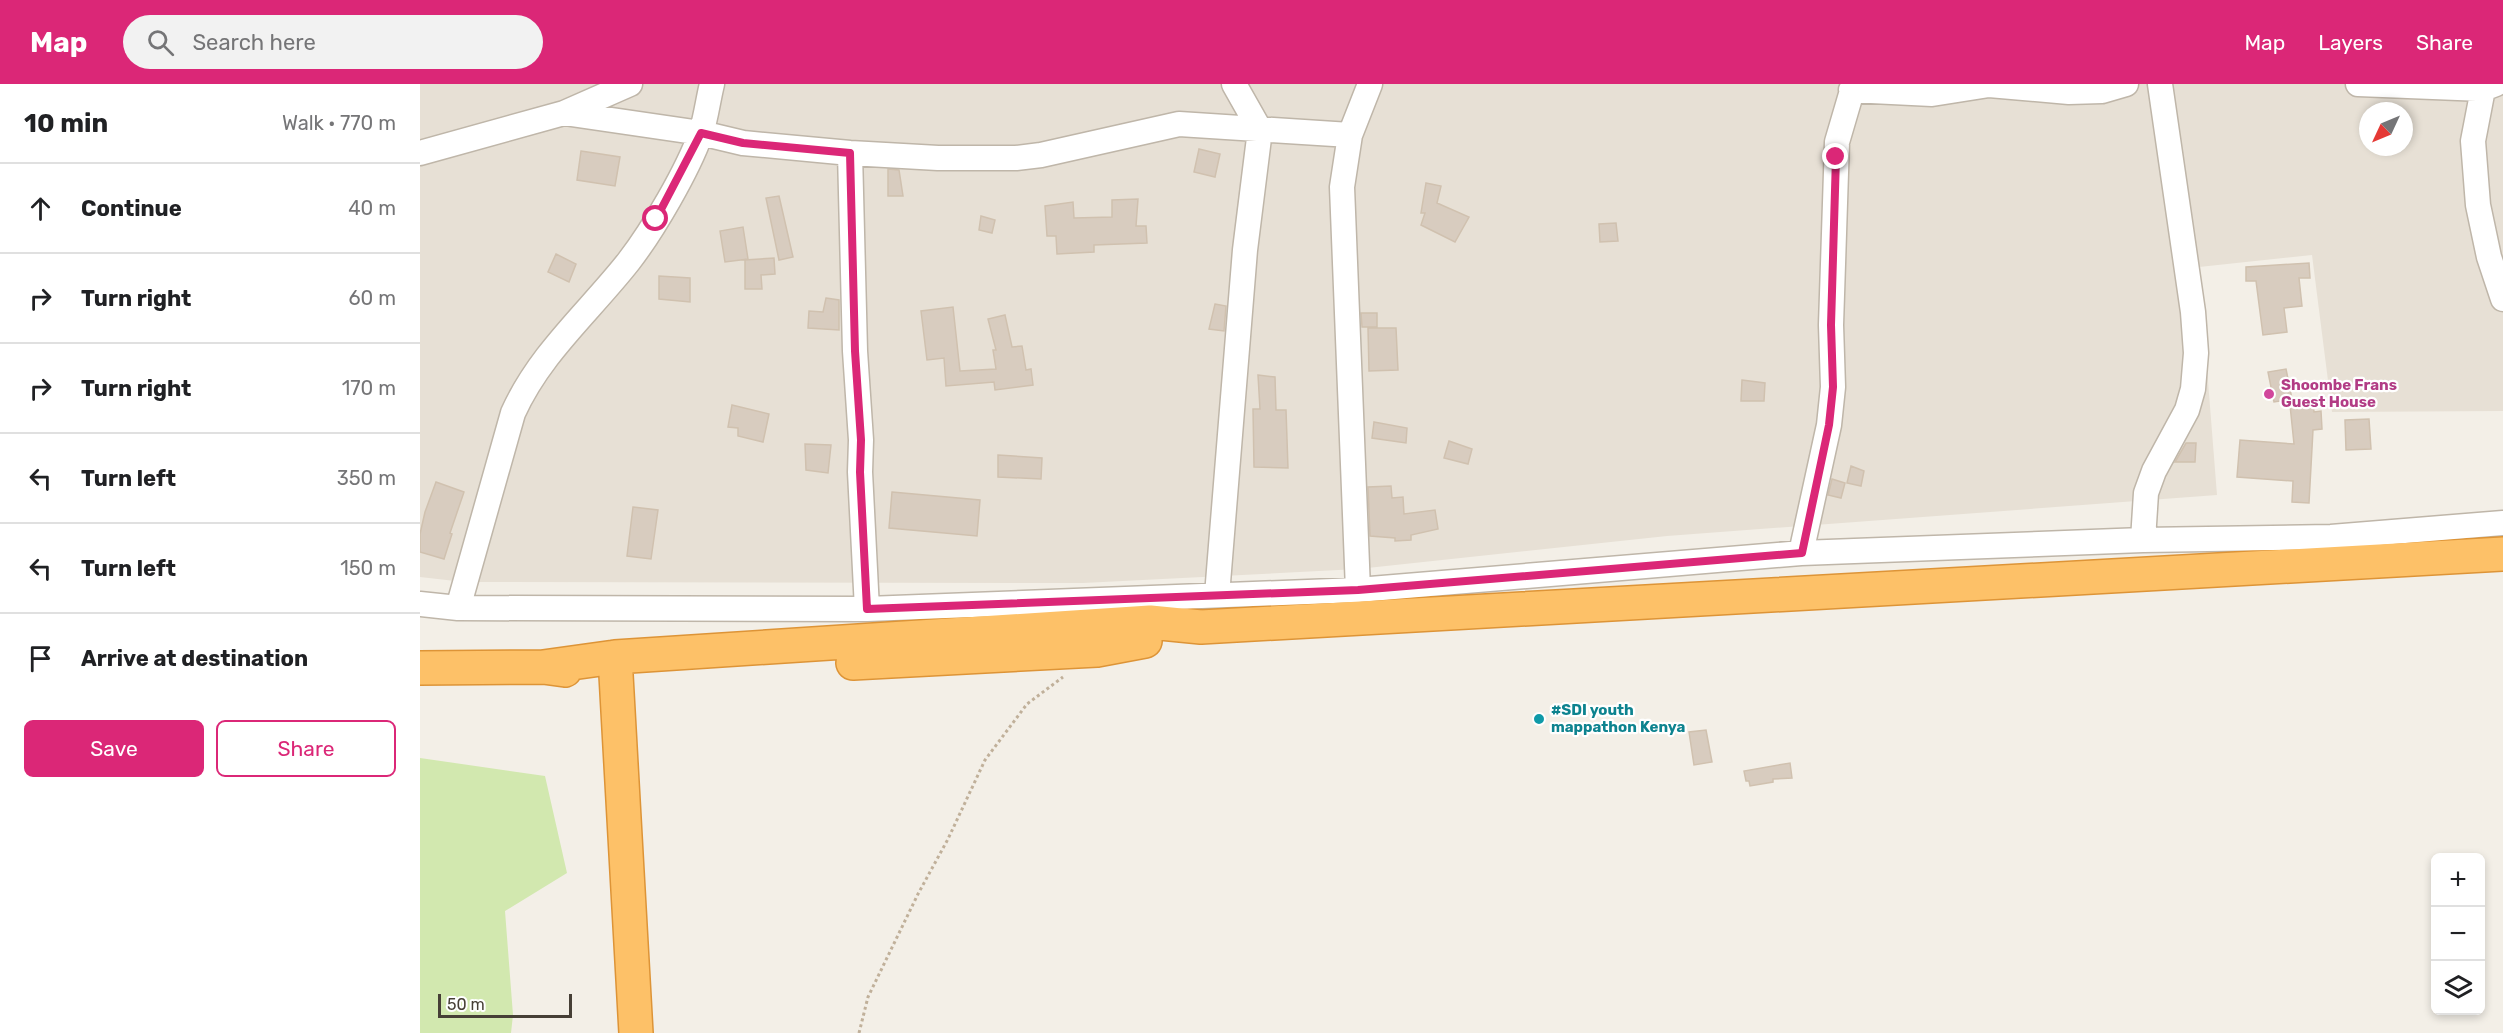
<!DOCTYPE html>
<meta charset="utf-8">
<style>
body{margin:0;font-family:Rubik,sans-serif;background:#f2f2f2;color:#202124}
.controls{position:absolute;right:18px;bottom:18px;display:grid;overflow:hidden;border-radius:9px;box-shadow:0 3px 9px #0003}
.controls button{width:54px;height:54px;display:grid;place-items:center;padding:0;border:0;border-bottom:2px solid #e0e0e0;background:#fff;color:#202124;font:30px sans-serif}
.compass{position:absolute;left:1939px;top:18px;width:54px;height:54px;border-radius:50%;background:#fff;box-shadow:0 3px 9px #0003;rotate:226deg}
.scale{position:absolute;left:18px;bottom:15px;width:134px;box-sizing:border-box;padding-left:6px;border:3px solid #463f36;border-top:0;font-size:16px;line-height:21px;white-space:nowrap;color:#463f36;-webkit-text-stroke:4px #fff;paint-order:stroke}
.stop{position:absolute;width:18px;height:18px;margin:-14px;border:4px solid #db2777;border-radius:50%;background:#fff}
.stop.end{background:#db2777;border-color:#fff;box-shadow:0 2px 6px #0008}
.list{margin:0;padding:0;list-style:none}
h2{display:flex;justify-content:space-between;align-items:center;height:78px;margin:0;padding:0 24px;font-size:26px}
h2 small{font-size:20px;font-weight:400;color:#757577}
.list li{display:grid;grid-template-columns:39px 1fr auto;gap:18px;align-items:center;box-sizing:border-box;height:90px;padding:0 24px;border-top:2px solid #e0e0e0}
.list b{display:block;font-size:22px;white-space:nowrap}
.list em{font-size:20px;font-style:normal;color:#757577}
.actions{display:flex;gap:12px;padding:18px 24px}
.actions a{flex:1;padding:14px 0;border:2px solid #db2777;border-radius:9px;text-align:center;font-size:21px;color:#db2777}
.actions .main{background:#db2777;color:#fff}
.icon{flex:none;width:33px;height:33px;fill:none;stroke:currentColor;stroke-width:2;stroke-linecap:round;stroke-linejoin:round}
.map{position:relative;flex:none;width:2083px;height:949px;overflow:hidden}
header{display:flex;align-items:center;gap:36px;box-sizing:border-box;height:84px;padding:0 30px;background:#db2777;color:#fff}
header strong{font-size:28px}
nav{display:flex;gap:33px;margin-inline-start:auto;font-size:21px}
.search{width:420px;height:54px;background:#f2f2f2;display:flex;align-items:center;gap:15px;box-sizing:border-box;padding:0 21px;border-radius:33px;color:#757577;font-size:22px}
main{display:flex}
aside{flex:1;background:#fff}
.map>svg:first-child{display:block}
</style>
<header>
<strong>Map</strong>
<div class="search"><svg class="icon" aria-label="search" viewBox="0 0 24 24"><circle cx="10" cy="10" r="6"/><path d="M15 15l6 6"/></svg>Search here</div>
<nav><a>Map</a><a>Layers</a><a>Share</a></nav>
</header>
<main>
<aside>
<h2>10 min<small>Walk · 770 m</small></h2>
<ul class="list">
<li><svg class="icon" aria-label="ahead" viewBox="0 0 24 24"><path d="M12 20V5M6 11l6-6 6 6"/></svg><div><b>Continue</b></div><em>40 m</em></li>
<li><svg class="icon" aria-label="right" viewBox="0 0 24 24"><path d="M7 20v-9h11M14 6l5 5-5 5"/></svg><div><b>Turn right</b></div><em>60 m</em></li>
<li><svg class="icon" aria-label="right" viewBox="0 0 24 24"><path d="M7 20v-9h11M14 6l5 5-5 5"/></svg><div><b>Turn right</b></div><em>170 m</em></li>
<li><svg class="icon" aria-label="left" viewBox="0 0 24 24"><path d="M17 20v-9H6M10 6l-5 5 5 5"/></svg><div><b>Turn left</b></div><em>350 m</em></li>
<li><svg class="icon" aria-label="left" viewBox="0 0 24 24"><path d="M17 20v-9H6M10 6l-5 5 5 5"/></svg><div><b>Turn left</b></div><em>150 m</em></li>
<li><svg class="icon" aria-label="arrive" viewBox="0 0 24 24"><path d="M6 21V4h12l-3 4 3 4H6"/></svg><div><b>Arrive at destination</b></div></li>
</ul>
<div class="actions"><a class="main">Save</a><a>Share</a></div>
</aside>
<div class="map">
<svg width="2083" height="949" viewBox="0 0 2083 949">
<rect width="100%" height="100%" fill="#f3efe7"/>
<path fill="#e7e0d5" fill-rule="evenodd" d="M0,0H2083V327L1912,328L1892,171L1779,183L1797,411L1247,452L938,485L663,499L44,498L0,493ZM1948,27H1984V63H1948Z"/>
<path fill="#d2e8af" d="M0,674L125,692L147,789L85,827L93,931L91,949H0Z"/>
<path fill="#d8ccbf" stroke="#d0c1af" stroke-width="1.5" d="M779,65L800,70L795,93L774,88Z
M161,67L200,73L195,102L157,96Z
M468,85L479,86L483,112H468Z
M1006,99L1021,102L1017,119L1049,133L1035,158L1001,141L1005,129H1001Z
M359,112L373,173L359,176L346,114Z
M718,115L716,142H726L727,159L674,161V168L637,170L636,152H627L625,122L653,118L654,134L692,133V116Z
M561,132L575,136L572,149L559,146Z
M1196,139L1198,157L1180,158L1179,140Z
M323,143L328,175L305,178L300,147Z
M136,170L156,180L149,198L128,188Z
M354,174L355,190L341,191L342,205H325V176Z
M1889,179L1890,194H1879L1882,222L1864,224L1867,248L1843,251L1836,197H1826V183Z
M239,192L270,194V218L239,215Z
M406,214L419,216V246L388,244L389,227L403,228Z
M795,220L806,222L804,247L789,245Z
M533,223L540,287L576,285L573,266H576L568,235L585,231L592,263L602,262L606,286L611,285L613,301L575,306L574,298L526,302L524,274L507,276L501,227Z
M941,229H957V243H942Z
M948,244H976L978,286L949,287Z
M1866,285L1872,315L1854,318L1848,288Z
M838,291L855,293L856,326H866L868,384L834,383L833,325H840Z
M1322,296L1345,299L1344,317H1321Z
M1893,319L1894,328L1901,327L1902,345L1893,346L1889,419L1872,418L1873,397L1817,393L1820,356L1874,360L1870,321Z
M312,321L349,330L343,358L318,352V344L308,343Z
M1949,335L1951,365L1926,366L1925,336Z
M954,338L987,344L986,359L952,354Z
M1029,357L1052,365L1048,380L1024,374Z
M1766,359H1776L1775,378H1755Z
M385,360L411,361L408,389L386,386Z
M578,371L622,374L621,395L578,393Z
M1431,382L1444,387L1441,402L1427,399Z
M1412,395L1425,399L1421,414L1408,411Z
M16,398L44,408L30,449L32,450L24,475L0,468V450L5,428Z
M971,402L972,414L983,413L984,430L1015,426L1018,445L991,451V456L975,457V454L950,452L948,403Z
M472,408L560,416L557,452L469,444Z
M213,423L238,426L231,475L207,472Z
M1286,646L1292,678L1274,681L1269,648Z
M1370,679L1372,694L1353,695V698L1330,702L1329,697H1326L1324,687Z"/>
<g fill="none" stroke-linecap="round" stroke-linejoin="round">
<g stroke="#bfb6a9" stroke-width="27">
<path id="minor" d="M1938,0L2063,5L2076,0
M2063,5L2053,57L2058,121L2069,173L2083,215
M1431,6L1512,10L1569,1L1649,8L1682,7L1706,0
M144,29L210,0
M0,69L144,29L281,49L323,59L430,69L518,74H596L621,71L759,40L930,51
M430,69L435,267L441,356L440,388L447,525
M1723,456L1726,409L1734,387L1767,326L1773,305L1776,269L1773,228L1740,0
M1381,469L1409,341L1413,303L1411,241L1417,58L1434,0
M938,506L922,103L930,51L950,0
M797,511L825,166L840,46L814,0
M0,520L38,524L447,525L938,506L1381,469L1723,456L1911,453L2083,439
M38,524L93,329C120,269 169,228 209,177C233,146 268,86 281,49C286,34 288,16 292,0"/>
</g>
<g stroke="#dd9437" stroke-width="36">
<path id="highway" d="M195,573L216,949
M433,579L677,566L725,557
M123,583L195,573L730,538L781,543L2083,470
M0,584L123,583L145,586"/>
</g>
<path stroke="#c0b09a" stroke-width="3" stroke-dasharray="3 3" stroke-linecap="butt" d="M439,949L448,913L498,810L528,755L565,676L607,620L643,593"/>
<use href="#minor" stroke="#fff" stroke-width="24"/>
<use href="#highway" stroke="#fdc168" stroke-width="33"/>
</g>
<g fill="none" stroke-linecap="round" stroke-linejoin="round">
<path stroke="#db2777" stroke-width="8" d="M236,135L281,49L323,59L430,69L435,267L441,356L440,388L447,525L938,506L1382,469L1409,341L1413,303L1411,241L1416,73"/>
</g>
<circle fill="#d1479c" stroke="#fff" stroke-width="2" cx="1849" cy="310" r="6"/>
<circle fill="#0f9aa8" stroke="#fff" stroke-width="2" cx="1119" cy="635" r="6"/>
<g text-anchor="middle" dominant-baseline="central" stroke-width="4.5" stroke-linejoin="round" paint-order="stroke">
<g font-size="15" font-weight="bold" fill="#b23c85" stroke="#fff" text-anchor="start">
<text x="1861" y="301">Shoombe Frans<tspan x="1861" dy="17">Guest House</tspan></text>
</g>
<g font-size="15" font-weight="bold" fill="#0d838f" stroke="#fff" text-anchor="start">
<text x="1131" y="626">#SDI youth<tspan x="1131" dy="17">mappathon Kenya</tspan></text>
</g>
</g>
</svg>
<div class="controls">
<button>+</button>
<button>−</button>
<button><svg class="icon" aria-label="layers" viewBox="0 0 24 24"><path d="M12 4l9 5-9 5-9-5zM3 14l9 5 9-5"/></svg></button>
</div>
<svg class="compass" viewBox="-18 -18 36 36"><path d="M0-13l5 13h-10z" fill="#e53935"/><path d="M0 13l5-13h-10z" fill="#757577"/></svg>
<div class="scale">50 m</div>
<div class="stop" style="left:236px;top:135px"></div>
<div class="stop end" style="left:1416px;top:73px"></div>
</div>
</main>
